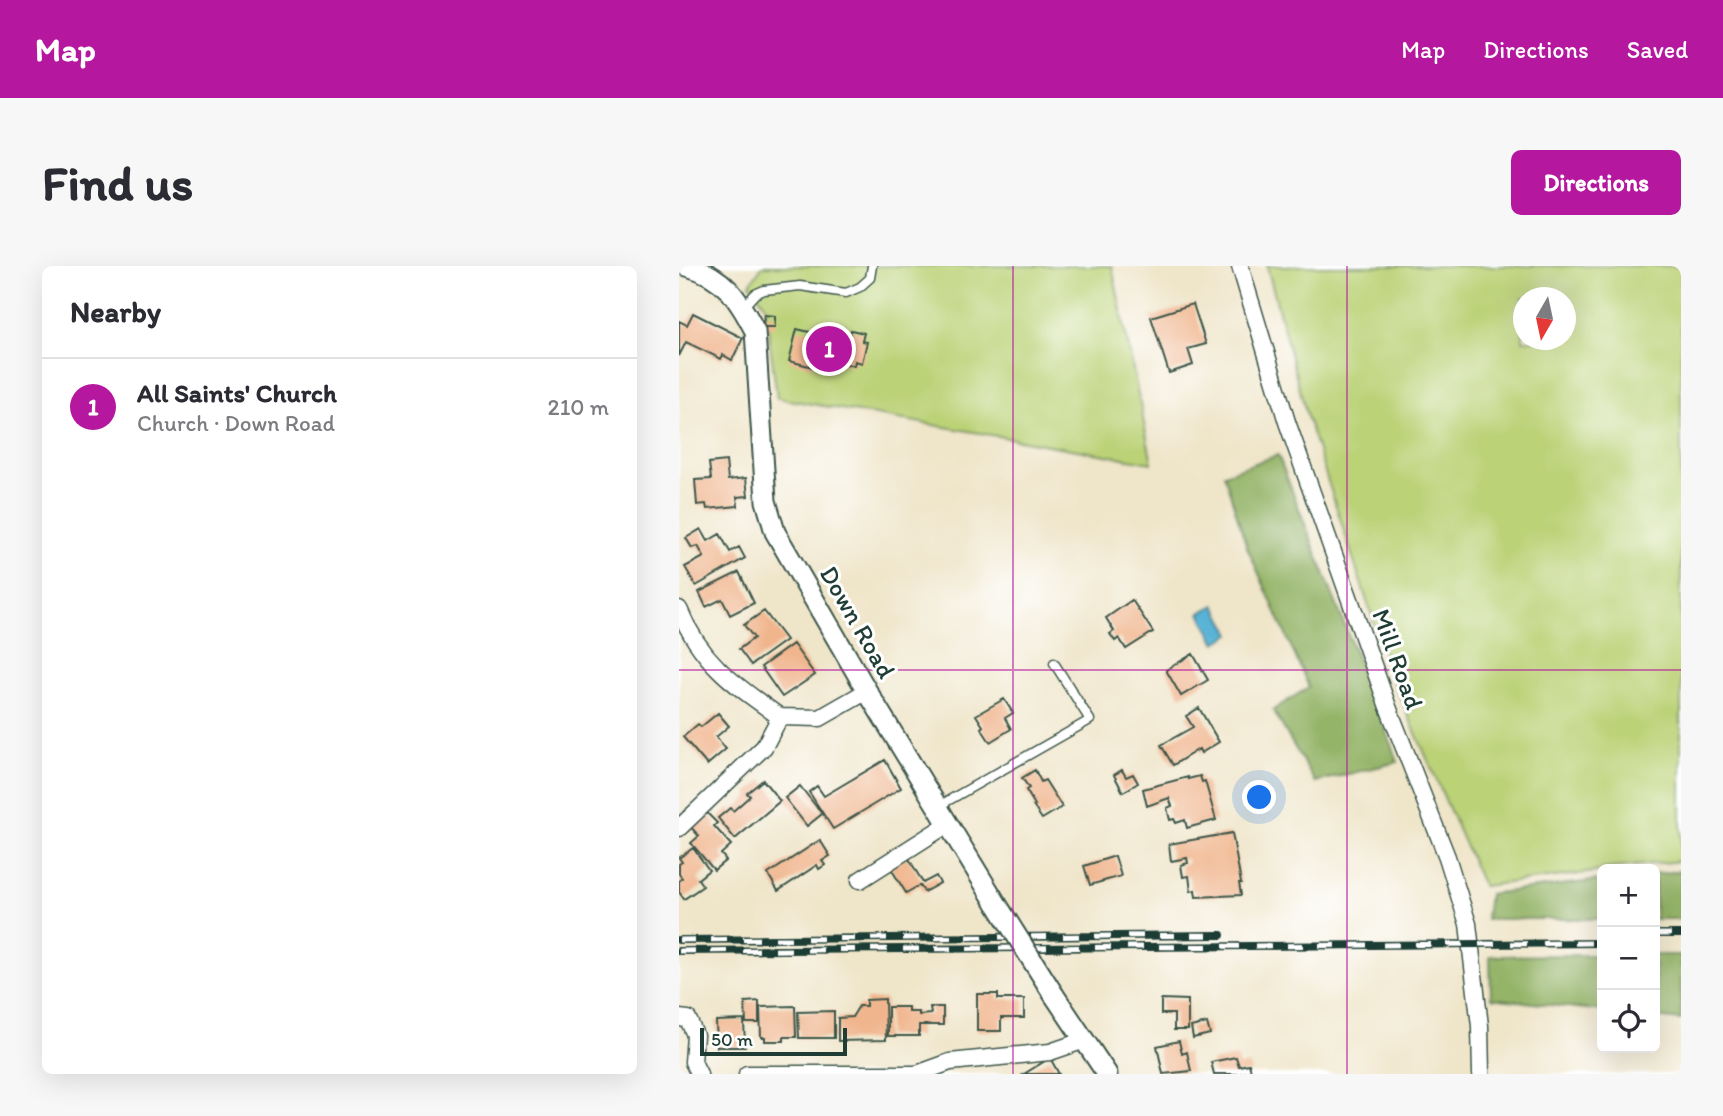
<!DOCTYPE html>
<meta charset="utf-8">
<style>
body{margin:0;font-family:Itim,sans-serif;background:#f7f7f7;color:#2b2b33}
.controls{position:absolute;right:21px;bottom:21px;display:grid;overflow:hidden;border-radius:10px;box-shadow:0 7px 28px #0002}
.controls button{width:63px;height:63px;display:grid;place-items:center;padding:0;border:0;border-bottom:2px solid #e1e1e2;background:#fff;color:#2b2b33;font:35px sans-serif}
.compass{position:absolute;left:834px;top:21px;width:63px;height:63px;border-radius:50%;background:#fff;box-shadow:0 7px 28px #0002;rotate:189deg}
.scale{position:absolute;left:21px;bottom:18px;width:147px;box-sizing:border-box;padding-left:7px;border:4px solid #1f3d34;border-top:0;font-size:19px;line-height:24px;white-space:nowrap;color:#1f3d34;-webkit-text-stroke:5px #fff;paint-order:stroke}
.you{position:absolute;left:581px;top:532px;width:24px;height:24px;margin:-18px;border:5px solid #fff;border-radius:50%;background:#1a73e8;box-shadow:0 0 0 10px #1a73e833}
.badge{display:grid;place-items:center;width:46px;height:46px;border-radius:50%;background:#b5179e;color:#fff;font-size:23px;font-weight:700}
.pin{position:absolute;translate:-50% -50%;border:4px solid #fff;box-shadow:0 2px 7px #0006}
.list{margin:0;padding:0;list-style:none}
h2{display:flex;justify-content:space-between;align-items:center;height:91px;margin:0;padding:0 28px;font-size:30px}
h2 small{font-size:23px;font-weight:400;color:#7c7c81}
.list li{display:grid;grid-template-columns:46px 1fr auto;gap:21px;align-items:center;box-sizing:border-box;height:98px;padding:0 28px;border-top:2px solid #e1e1e2}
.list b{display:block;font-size:26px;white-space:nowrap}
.list p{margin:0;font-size:23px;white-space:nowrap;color:#7c7c81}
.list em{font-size:23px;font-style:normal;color:#7c7c81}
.icon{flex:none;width:38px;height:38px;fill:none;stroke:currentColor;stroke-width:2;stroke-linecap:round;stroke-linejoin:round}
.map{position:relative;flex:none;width:1002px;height:808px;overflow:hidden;border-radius:10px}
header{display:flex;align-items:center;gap:42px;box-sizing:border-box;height:98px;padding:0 35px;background:#b5179e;color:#fff}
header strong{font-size:33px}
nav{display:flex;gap:38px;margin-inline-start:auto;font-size:24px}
.intro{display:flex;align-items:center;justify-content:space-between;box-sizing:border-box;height:168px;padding:0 42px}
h1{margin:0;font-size:49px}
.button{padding:18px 32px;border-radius:10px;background:#b5179e;color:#fff;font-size:24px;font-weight:700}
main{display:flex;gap:42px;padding:0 42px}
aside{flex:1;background:#fff;border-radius:10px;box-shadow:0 7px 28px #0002}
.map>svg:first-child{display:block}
</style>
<header>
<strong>Map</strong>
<nav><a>Map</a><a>Directions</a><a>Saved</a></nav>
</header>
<div class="intro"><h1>Find us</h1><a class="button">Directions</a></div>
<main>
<aside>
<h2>Nearby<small></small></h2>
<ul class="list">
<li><span class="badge">1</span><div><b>All Saints' Church</b><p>Church · Down Road</p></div><em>210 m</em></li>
</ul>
</aside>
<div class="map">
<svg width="1002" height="808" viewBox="0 0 1002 808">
<rect width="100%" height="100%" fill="#fff"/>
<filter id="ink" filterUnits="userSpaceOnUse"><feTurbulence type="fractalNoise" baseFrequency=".0143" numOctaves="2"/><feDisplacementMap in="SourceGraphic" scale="14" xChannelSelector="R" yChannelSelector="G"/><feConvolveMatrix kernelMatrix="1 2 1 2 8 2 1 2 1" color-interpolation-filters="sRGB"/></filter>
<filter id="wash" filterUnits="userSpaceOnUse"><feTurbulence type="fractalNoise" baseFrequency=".00686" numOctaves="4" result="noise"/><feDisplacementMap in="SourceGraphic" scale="28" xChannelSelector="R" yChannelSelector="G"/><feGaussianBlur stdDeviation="1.57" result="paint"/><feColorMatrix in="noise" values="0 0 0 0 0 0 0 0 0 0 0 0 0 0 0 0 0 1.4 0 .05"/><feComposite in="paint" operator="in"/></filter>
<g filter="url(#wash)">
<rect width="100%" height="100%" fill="#efe5c9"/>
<path fill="#bbd277" stroke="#6d8856" stroke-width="2" fill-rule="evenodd" d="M83,0H433L473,197L98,132L86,39L71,18Z
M588,0H1002V595L923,603V605L804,620L714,415L628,151ZM844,32H886V74H844Z"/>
<path fill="#94b468" stroke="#5a784e" stroke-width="2" d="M599,189L719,496L636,516L594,444L630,421L568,281L545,208Z
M1002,605V653H976V608Z
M923,614V653H807L810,628Z
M923,689V745L812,732L811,690Z
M976,689H1002V754L976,751Z"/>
<path fill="#58b3d6" stroke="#3c7885" stroke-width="2" d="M536,339L552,368L537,377L521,347Z"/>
<g id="blocks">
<path fill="#f0b58d" d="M514,38L527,78L509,83L514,99L490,107L472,51Z
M14,47L64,72L53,94L44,89L42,93L7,76L0,90V55L8,59Z
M85,49L96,50V61H84Z
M118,63L139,68L140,65L170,72L172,64L185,67L183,75L188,76L183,97L176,95L175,100L136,90L134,101L110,95Z
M47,195L49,214L67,212L69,230L58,231L59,240L28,243L27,238L18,239L16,214L32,213L30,197Z
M22,263L29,275L41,268L51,286L60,281L66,292L17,320L6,301L25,291L19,280L13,282L7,272Z
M60,306L75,337L51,349L43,333L27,341L20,326Z
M453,334L474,366L447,383L440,372L436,375L431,368L435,365L427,352Z
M85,345L107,374L72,399L60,383L75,372L65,359Z
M114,378L136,409L103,431L82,401Z
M514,388L529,414L502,430L487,404Z
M325,433L334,447L326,452L332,463L311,476L302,462L304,460L297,449Z
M520,442L540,476L522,487L520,483L494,499L482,479L514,461L507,450Z
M39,447L50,460L37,471L47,483L28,499L4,471L19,458L22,461Z
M206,494L222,522L154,563L130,526L138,520L145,530Z
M356,504L362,516L366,514L383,541L363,553L354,540L356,539L347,524L350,522L343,512Z
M443,504L447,511L454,508L459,517L444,526L435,509Z
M521,510L523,516L526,515L537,554L508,562L506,554L497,557L495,553L491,554L488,542L493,540L490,532L468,540L464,523L509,511V513Z
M84,514L101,535L56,573L39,552L51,542L54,545L62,538L71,530L68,527Z
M121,520L143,548L128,560L106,532Z
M25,544L38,557L35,560L52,579L42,588L47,594L35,604L12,577L20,570L9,558Z
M553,567L562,617H560L562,629L517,631L516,624L512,625L510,610L504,611L502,599L509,597L508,592L492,595L490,578Z
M141,574L151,590L143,595L146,599L140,603L138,599L99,625L89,608Z
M14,582L30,604L19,613L24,620L5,633L0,626V615L3,612L0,608V598L3,596L0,592Z
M436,590L442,610L411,619L405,600Z
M229,591L244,617L257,610L261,617L245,626L241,619L227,627L211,601Z
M298,728H319V733H345V752H322V765H298Z
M206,733L207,774L159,775V752L173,751L180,740H187V734Z
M482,733L509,734V764H495V748H482Z
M80,735V757H67L66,736Z
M116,740L117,771H105V775H86V771H82L81,741Z
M209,741H229V746H240V749L252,748L251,741H264V759H240V770H209Z
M155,745V772H120L119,746Z
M65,754L66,781H38L37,755Z
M528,757L531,768L514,772L512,761Z
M500,775L503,788L508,786L512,805L484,808L478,780Z
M557,791L560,800L570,798L572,805L560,808H535L532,796Z
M371,792L380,808H345Z"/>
</g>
</g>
<g filter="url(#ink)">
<use href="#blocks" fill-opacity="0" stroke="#3e564a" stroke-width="2"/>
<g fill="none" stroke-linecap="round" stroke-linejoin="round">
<g stroke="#3e564a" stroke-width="11">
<path id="service" d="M64,41L76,28L85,24L121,20L167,27L181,21L191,12L193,0
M258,541L411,454L375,397"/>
</g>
<g stroke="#3e564a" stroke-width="19">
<path id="minor" d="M561,0L608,156L709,441L768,591L789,658L801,760L802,808
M0,343C22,397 56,419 101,451
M0,562L85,481L101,451L141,452L188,425
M181,614L269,558
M0,752L9,753L16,769L14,796L20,808
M68,808H238L271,796L371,786L406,774"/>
</g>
<g stroke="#3e564a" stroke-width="23">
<path id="tertiary" d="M8,0C45,10 59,32 76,65L87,235L96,266L188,425L317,637
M375,729L428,808"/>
</g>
<use href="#service" stroke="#fff" stroke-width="8"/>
<use href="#minor" stroke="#fff" stroke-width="16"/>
<use href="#tertiary" stroke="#fff" stroke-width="19"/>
<g stroke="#1f3d34" stroke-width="8">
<path id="rail" d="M976,668H1002
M0,674L542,669
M0,685L923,677"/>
</g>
<use href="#rail" stroke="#fff" stroke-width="5" stroke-dasharray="16" stroke-linecap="butt"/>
<g stroke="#3e564a" stroke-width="23" stroke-linecap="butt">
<path id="tertiary-bridge" d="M317,637L375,729"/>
</g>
<use href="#tertiary-bridge" stroke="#fff" stroke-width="19"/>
</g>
</g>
<path fill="none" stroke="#b5179e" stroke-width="2" stroke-opacity="0.55" d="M334,0V808M668,0V808M0,404H1002"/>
<g text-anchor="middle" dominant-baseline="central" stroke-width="6" stroke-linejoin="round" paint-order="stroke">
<g font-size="26" fill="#1f3d34" stroke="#fff">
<text transform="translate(179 356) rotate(60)">Down Road</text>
<text transform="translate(719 393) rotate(70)">Mill Road</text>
</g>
</g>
</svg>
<div class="controls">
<button>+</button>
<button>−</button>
<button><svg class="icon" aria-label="locate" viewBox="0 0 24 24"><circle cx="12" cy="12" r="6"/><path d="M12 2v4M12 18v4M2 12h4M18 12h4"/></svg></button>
</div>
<svg class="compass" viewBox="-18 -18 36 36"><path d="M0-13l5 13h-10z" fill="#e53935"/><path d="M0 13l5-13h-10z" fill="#7c7c81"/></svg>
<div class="scale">50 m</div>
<div class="you"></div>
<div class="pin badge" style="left:150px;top:83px">1</div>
</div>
</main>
